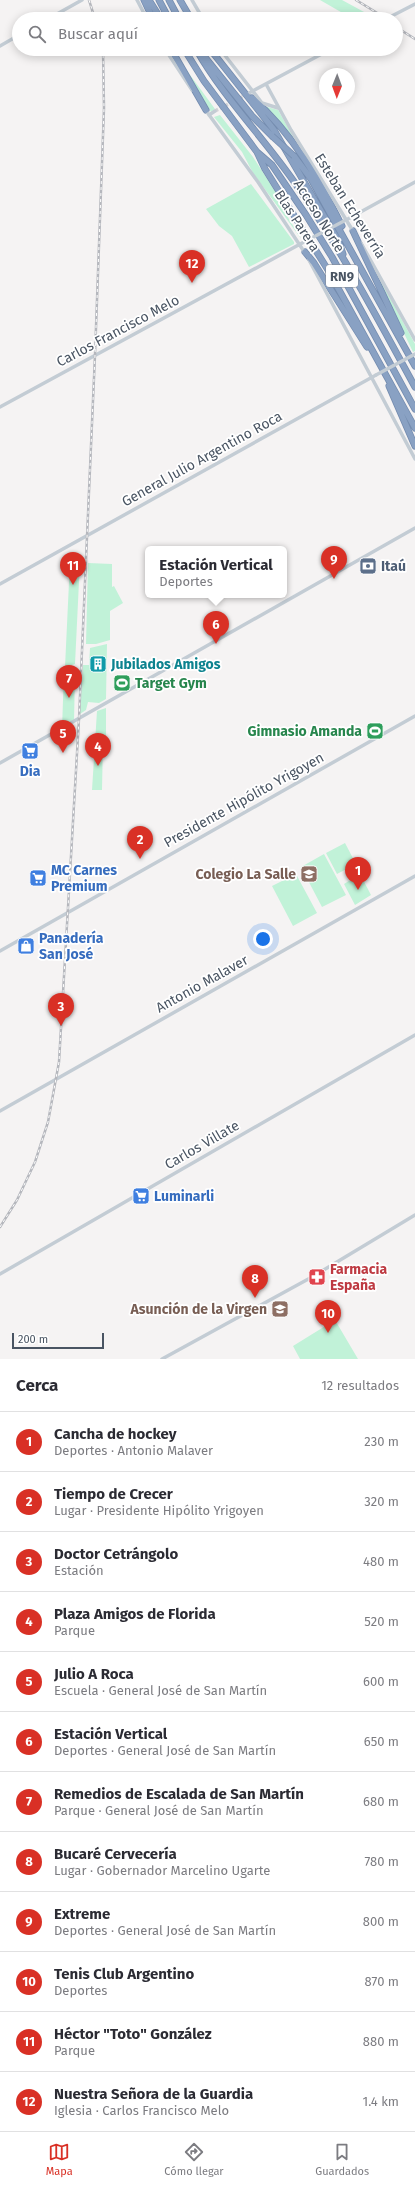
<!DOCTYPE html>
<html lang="es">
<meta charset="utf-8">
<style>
body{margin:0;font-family:"Fira Sans",sans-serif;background:#f2f2f3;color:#2b2b33}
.compass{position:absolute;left:319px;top:68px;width:36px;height:36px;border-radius:50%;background:#fff;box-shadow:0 2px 10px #0003;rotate:181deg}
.scale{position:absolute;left:12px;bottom:10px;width:92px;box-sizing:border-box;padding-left:4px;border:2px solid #495462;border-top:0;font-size:11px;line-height:14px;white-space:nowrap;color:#495462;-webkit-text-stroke:3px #fff;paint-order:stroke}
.you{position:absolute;left:263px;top:939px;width:14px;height:14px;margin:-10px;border:3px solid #fff;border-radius:50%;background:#1a73e8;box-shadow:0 0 0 6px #1a73e833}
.badge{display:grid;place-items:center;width:26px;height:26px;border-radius:50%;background:#d93025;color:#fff;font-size:13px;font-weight:700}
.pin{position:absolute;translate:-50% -33px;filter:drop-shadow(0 1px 2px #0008)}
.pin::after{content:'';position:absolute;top:21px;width:14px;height:12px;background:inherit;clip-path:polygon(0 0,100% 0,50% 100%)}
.popup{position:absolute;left:145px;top:546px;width:142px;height:52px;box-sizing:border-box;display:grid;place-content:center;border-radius:6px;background:#fff;filter:drop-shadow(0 1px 3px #0005);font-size:13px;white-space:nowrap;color:#7c7c81}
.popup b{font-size:15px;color:#2b2b33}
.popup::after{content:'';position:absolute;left:50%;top:100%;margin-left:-8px;border:8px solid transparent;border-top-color:#fff}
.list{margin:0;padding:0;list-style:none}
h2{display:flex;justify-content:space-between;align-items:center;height:52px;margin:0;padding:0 16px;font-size:17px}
h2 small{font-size:13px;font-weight:400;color:#7c7c81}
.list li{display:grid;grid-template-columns:26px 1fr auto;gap:12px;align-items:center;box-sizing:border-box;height:60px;padding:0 16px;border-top:1px solid #e1e1e2}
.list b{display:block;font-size:15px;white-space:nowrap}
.list p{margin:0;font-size:13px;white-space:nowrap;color:#7c7c81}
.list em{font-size:13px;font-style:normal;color:#7c7c81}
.icon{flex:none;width:22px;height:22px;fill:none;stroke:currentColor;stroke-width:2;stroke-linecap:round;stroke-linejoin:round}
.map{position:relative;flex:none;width:415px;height:1359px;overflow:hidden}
.search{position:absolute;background:#fff;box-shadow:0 2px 10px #0003;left:12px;right:12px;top:12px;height:44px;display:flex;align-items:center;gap:10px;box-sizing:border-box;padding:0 14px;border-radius:22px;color:#7c7c81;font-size:15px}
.sheet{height:772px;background:#fff}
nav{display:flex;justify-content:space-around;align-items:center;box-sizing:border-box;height:56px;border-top:1px solid #e1e1e2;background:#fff;font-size:11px;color:#7c7c81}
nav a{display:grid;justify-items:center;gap:2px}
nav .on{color:#d93025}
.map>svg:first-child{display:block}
</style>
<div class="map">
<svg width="415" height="1359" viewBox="0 0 415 1359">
<rect width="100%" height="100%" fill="#f5f3f3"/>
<path fill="#c1f2d8" d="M320,0H342L377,19H353Z
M182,64L215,109L211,112Z
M252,95L264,106L278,110L303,154Z
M220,115L253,157L275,191L279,203L302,240L253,173L242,152L214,117Z
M251,184L294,242V244L249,267L232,236L219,226L206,209Z
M377,274L415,344V351L413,352L376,275Z
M70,561H80L75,664L65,667Z
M88,563L112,564V587L114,586L123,603L110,611V640L96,644H86Z
M107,644L106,699L99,703L88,702L86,710L80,714L83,665H89L90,648Z
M64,671L75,674L74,722L62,729Z
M106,708V741L103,742L102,790H92L97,711Z
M345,843L356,864L337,874L326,853Z
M324,854L346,895L322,907L301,867Z
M296,874L317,913L293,926L272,886Z
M360,874L371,895L355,905L344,884Z
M335,1320L358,1359H300L293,1346Z"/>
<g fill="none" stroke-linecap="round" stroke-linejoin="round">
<path stroke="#d3d3d6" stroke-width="3.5" stroke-dasharray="3.5 2" stroke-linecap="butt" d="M215,111L248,94"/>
<g stroke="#748caf" stroke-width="7">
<path id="motorway" d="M144,0L153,19
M149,0L161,19
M159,0L169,19
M169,0L179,19
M180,0L191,19
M171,49L206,110
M184,49L204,81L257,152L272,165L306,215L332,257L415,409
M196,49C223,97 264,138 295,183C340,248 377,317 415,387
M210,49L274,130L339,242L343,254
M200,51L252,116L272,136
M252,98C292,132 319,180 342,226
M257,152L265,169L328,270L415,428
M294,156L311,179L415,366
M353,231L401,333
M305,252L314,263L367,347
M389,386L415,446"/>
</g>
<path stroke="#c3ccd4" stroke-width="3.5" d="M137,0L147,19
M192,0L203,19
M48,19L82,0
M386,19L415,4
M0,46L19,35
M165,49L192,90
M220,49L262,103L278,108
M266,84L291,130L353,231
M249,93L331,49
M204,108L258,182L305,253
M209,115L215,111
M346,220L415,182
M361,243L415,340
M309,260L415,459
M0,407L304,242
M0,584L376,375
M0,763L415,528
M0,951L415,716
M0,1111L415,876
M0,1274L415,1035
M162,1359L312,1277L415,1215"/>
<use href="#motorway" stroke="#89a1c3" stroke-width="5.5"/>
<g stroke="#b5b7bd" stroke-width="2.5">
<path id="rail" d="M89,0L95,19
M356,0L387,19
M396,27L415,39
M0,1227L17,1200L35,1162L48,1122L59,1062L79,719L95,355L104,108L103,49"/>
</g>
<use href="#rail" stroke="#fff" stroke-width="1" stroke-dasharray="3" stroke-linecap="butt"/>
<g stroke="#748caf" stroke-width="7" stroke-linecap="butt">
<path id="motorway-bridge" d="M272,136L294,156"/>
</g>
<path stroke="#c3ccd4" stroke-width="3.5" d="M304,242L344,221
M376,375L415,354"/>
<use href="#motorway-bridge" stroke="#89a1c3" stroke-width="5.5"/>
</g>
<defs>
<g id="bank-square" transform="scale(0.9)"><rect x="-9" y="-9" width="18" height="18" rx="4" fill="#5c6f8a" stroke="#fff"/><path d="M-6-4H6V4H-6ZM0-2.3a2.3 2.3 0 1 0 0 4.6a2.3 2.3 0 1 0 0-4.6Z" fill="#fff"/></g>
<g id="building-square" transform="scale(0.9)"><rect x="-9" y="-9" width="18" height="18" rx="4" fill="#0f9aa8" stroke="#fff"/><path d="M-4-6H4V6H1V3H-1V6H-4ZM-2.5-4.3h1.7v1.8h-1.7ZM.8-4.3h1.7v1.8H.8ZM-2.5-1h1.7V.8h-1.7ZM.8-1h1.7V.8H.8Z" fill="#fff"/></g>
<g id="stadium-square" transform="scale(0.9)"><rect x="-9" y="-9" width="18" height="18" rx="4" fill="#2e9e5b" stroke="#fff"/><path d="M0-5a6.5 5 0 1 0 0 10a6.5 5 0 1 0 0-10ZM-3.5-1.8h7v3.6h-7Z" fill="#fff"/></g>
<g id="supermarket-square" transform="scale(0.9)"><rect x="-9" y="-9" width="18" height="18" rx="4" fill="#3f7fe0" stroke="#fff"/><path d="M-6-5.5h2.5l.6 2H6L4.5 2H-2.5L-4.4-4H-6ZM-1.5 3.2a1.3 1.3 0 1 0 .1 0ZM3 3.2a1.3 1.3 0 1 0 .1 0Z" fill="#fff"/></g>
<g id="school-square" transform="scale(0.9)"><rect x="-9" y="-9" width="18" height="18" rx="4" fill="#8d6e63" stroke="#fff"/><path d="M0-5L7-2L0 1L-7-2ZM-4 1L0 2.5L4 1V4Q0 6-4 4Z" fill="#fff"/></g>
<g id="shop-square" transform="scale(0.9)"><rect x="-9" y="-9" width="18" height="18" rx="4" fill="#3f7fe0" stroke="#fff"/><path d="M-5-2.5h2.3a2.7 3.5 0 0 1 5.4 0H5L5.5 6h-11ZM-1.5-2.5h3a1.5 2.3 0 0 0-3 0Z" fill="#fff"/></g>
<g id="pharmacy-square" transform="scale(0.9)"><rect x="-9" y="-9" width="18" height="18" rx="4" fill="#e0444e" stroke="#fff"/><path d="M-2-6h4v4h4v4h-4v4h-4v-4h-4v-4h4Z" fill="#fff"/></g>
</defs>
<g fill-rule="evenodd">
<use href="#bank-square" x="368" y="566"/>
<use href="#building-square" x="98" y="664"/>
<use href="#stadium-square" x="122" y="683"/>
<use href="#stadium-square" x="375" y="731"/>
<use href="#supermarket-square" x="30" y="751"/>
<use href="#school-square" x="309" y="874"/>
<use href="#supermarket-square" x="38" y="878"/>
<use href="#shop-square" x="26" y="946"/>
<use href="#supermarket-square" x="141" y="1196"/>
<use href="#pharmacy-square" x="317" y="1277"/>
<use href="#school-square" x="280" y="1309"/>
</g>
<g text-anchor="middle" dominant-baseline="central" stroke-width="3.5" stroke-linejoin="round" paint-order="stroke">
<rect fill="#fff" stroke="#808791" stroke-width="1" x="326" y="265" width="32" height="22" rx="3"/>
<g font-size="13" font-weight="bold" fill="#495462">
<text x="342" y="276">RN9</text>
</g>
<g font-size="14" fill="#495462" stroke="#fff">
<text transform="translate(350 206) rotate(58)">Esteban Echeverría</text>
<text transform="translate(319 216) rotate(58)">Acceso Norte</text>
<text transform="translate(297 221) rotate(57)">Blas Parera</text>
<text transform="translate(118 331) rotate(-28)">Carlos Francisco Melo</text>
<text transform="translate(202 459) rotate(-29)">General Julio Argentino Roca</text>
<text transform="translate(244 800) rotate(-29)">Presidente Hipólito Yrigoyen</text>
<text transform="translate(202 984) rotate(-29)">Antonio Malaver</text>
<text transform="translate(202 1145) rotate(-30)">Carlos Villate</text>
</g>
<g font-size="14" font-weight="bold" fill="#4e5e75" stroke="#fff" text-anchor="start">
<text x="381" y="566">Itaú</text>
</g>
<g font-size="14" font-weight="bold" fill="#0d838f" stroke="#fff" text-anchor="start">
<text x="111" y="664">Jubilados Amigos</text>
</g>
<g font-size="14" font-weight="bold" fill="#27864d" stroke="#fff" text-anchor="start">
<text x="135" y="683">Target Gym</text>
<text x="362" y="731" text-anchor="end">Gimnasio Amanda</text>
</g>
<g font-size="14" font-weight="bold" fill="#366cbe" stroke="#fff" text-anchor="start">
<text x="30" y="771" text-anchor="middle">Dia</text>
<text x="51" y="870">MC Carnes<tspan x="51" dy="16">Premium</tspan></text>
<text x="39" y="938">Panadería<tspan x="39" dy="16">San José</tspan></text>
<text x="154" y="1196">Luminarli</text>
</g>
<g font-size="14" font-weight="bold" fill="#785e54" stroke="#fff" text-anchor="end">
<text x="296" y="874">Colegio La Salle</text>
<text x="267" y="1309">Asunción de la Virgen</text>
</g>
<g font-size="14" font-weight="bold" fill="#be3a42" stroke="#fff" text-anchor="start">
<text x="330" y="1269">Farmacia<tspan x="330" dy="16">España</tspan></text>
</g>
</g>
</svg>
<svg class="compass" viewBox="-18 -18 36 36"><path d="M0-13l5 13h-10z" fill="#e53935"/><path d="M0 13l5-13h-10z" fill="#7c7c81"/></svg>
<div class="scale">200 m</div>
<div class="you"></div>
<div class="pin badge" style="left:358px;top:890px">1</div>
<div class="pin badge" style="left:140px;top:859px">2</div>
<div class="pin badge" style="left:61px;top:1026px">3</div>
<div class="pin badge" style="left:98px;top:766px">4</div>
<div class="pin badge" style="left:63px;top:753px">5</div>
<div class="pin badge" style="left:216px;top:644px">6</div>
<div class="popup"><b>Estación Vertical</b>Deportes</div>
<div class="pin badge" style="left:69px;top:698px">7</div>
<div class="pin badge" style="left:255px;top:1298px">8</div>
<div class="pin badge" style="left:334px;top:579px">9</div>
<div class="pin badge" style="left:328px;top:1333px">10</div>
<div class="pin badge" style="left:73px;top:585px">11</div>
<div class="pin badge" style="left:192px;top:283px">12</div>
<div class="search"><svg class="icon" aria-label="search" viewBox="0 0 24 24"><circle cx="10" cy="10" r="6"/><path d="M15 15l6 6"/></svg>Buscar aquí</div>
</div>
<section class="sheet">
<h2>Cerca<small>12 resultados</small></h2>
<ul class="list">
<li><span class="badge">1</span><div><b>Cancha de hockey</b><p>Deportes · Antonio Malaver</p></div><em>230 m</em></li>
<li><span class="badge">2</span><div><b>Tiempo de Crecer</b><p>Lugar · Presidente Hipólito Yrigoyen</p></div><em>320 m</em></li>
<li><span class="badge">3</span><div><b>Doctor Cetrángolo</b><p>Estación</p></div><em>480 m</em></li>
<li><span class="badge">4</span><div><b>Plaza Amigos de Florida</b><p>Parque</p></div><em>520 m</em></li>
<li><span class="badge">5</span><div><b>Julio A Roca</b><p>Escuela · General José de San Martín</p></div><em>600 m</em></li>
<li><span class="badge">6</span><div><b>Estación Vertical</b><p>Deportes · General José de San Martín</p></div><em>650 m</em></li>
<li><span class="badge">7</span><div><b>Remedios de Escalada de San Martín</b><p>Parque · General José de San Martín</p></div><em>680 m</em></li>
<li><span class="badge">8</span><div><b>Bucaré Cervecería</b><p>Lugar · Gobernador Marcelino Ugarte</p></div><em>780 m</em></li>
<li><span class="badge">9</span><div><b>Extreme</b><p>Deportes · General José de San Martín</p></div><em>800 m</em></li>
<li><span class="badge">10</span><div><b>Tenis Club Argentino</b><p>Deportes</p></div><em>870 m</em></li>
<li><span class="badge">11</span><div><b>Héctor &quot;Toto&quot; González</b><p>Parque</p></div><em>880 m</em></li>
<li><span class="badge">12</span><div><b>Nuestra Señora de la Guardia</b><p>Iglesia · Carlos Francisco Melo</p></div><em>1.4 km</em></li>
</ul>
</section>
<nav>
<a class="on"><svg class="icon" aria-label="map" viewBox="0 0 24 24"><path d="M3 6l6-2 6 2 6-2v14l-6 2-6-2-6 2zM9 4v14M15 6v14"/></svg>Mapa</a>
<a><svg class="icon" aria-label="directions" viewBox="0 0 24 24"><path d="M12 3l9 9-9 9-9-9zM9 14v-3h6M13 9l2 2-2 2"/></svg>Cómo llegar</a>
<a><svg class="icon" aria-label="saved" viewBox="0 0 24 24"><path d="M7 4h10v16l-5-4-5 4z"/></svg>Guardados</a>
</nav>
